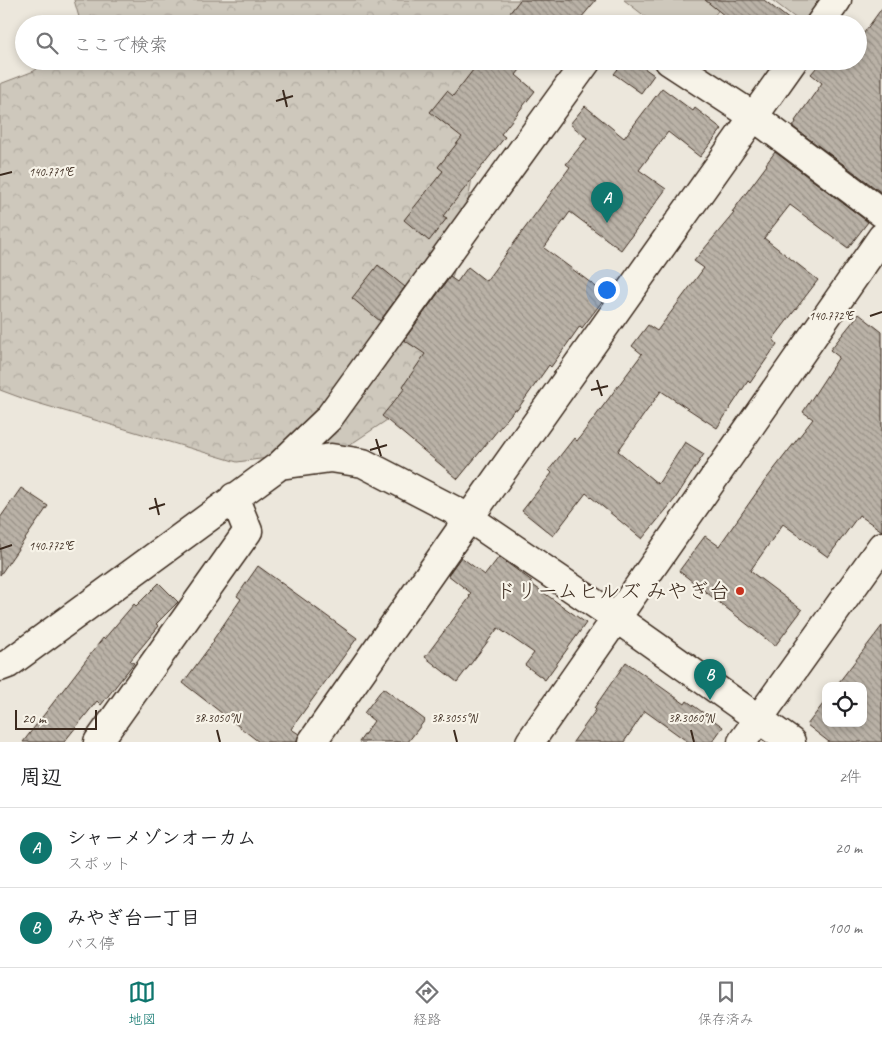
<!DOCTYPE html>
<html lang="ja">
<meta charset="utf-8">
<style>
body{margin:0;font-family:Caveat,"Klee One",sans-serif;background:#f6f6f6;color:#202124}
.controls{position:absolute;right:15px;bottom:15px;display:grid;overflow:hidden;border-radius:10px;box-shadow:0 2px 8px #0003}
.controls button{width:45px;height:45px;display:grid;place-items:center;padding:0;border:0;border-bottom:1px solid #e0e0e0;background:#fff;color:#202124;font:25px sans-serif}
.scale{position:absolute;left:15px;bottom:12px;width:82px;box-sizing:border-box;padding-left:5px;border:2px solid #3b2a1e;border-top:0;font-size:14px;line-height:18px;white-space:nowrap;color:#3b2a1e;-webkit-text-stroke:4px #f7f3e8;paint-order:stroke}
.you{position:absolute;left:606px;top:289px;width:18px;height:18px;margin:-12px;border:4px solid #fff;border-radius:50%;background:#1a73e8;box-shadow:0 0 0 8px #1a73e833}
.badge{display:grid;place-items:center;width:32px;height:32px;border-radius:50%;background:#0f766e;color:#fff;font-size:16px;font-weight:700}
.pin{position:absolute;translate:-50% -41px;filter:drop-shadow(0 1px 2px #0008)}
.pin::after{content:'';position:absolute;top:26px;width:18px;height:15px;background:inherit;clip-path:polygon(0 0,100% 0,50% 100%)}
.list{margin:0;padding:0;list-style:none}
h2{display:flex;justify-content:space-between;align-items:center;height:65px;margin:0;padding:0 20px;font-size:21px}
h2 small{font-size:16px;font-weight:400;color:#757577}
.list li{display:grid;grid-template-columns:32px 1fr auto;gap:15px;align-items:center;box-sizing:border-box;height:80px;padding:0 20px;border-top:1px solid #e0e0e0}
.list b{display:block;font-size:19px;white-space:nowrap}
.list p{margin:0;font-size:16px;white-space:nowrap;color:#757577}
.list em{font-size:16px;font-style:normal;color:#757577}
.icon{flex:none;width:28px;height:28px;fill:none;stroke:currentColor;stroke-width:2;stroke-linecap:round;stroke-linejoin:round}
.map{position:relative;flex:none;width:882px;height:742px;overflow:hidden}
.search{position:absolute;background:#fff;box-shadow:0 2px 8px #0003;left:15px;right:15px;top:15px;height:55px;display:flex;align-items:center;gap:12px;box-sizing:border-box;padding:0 18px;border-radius:28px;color:#757577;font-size:19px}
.sheet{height:225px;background:#fff}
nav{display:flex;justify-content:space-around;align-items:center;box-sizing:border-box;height:70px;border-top:1px solid #e0e0e0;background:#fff;font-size:14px;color:#757577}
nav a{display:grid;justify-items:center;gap:2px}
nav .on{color:#0f766e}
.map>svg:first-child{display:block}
</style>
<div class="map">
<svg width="882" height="742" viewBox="0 0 882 742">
<defs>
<pattern id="forest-crowns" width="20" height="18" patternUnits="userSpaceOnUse" patternTransform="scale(1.25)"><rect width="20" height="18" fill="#cec8bc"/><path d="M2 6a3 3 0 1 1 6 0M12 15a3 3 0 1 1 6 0" fill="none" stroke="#b2aca1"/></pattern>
<pattern id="building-back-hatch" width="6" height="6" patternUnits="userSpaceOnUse" patternTransform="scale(1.25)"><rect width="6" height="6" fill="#bab2a7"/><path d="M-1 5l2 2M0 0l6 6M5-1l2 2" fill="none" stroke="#989187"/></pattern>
</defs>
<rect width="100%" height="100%" fill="#ece7dc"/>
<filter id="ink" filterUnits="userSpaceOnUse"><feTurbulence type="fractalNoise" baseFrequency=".02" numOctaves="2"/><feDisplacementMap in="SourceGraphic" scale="10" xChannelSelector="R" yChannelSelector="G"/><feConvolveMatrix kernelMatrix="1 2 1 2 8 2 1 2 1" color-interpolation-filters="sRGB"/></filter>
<g filter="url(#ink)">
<path fill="url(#forest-crowns)" stroke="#84796d" d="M74,0H551L534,24H81Z
M48,61H506L486,90L461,246L427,366L402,410L345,448L237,462L27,400L0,390V84L34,71Z"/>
<path fill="#cec8bc" stroke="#84796d" d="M624,0H726L708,24H655Z
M772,0H820L802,23Z"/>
<path fill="url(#building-back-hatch)" stroke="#3b2a1e" d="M520,0H596L576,24H501Z
M705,0H764L795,24H735Z
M882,8V193L793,127L796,122L795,121L822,83L811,74L822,61H858V41Z
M480,61H527L516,75L535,91L501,134L505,137L443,216L447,218L429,241L404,220L443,171L438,167L462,137L430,112L447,91L453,96Z
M624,61H634L654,75L641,93L614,74Z
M662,88L693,111L695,108L722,129L700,157L668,132L639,170L666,189L621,250L570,212L544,248L607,295L582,328L580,326L551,367L549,365L517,410L515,409L458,479L382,416L405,388L403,386L425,354L404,340L450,277L457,282L468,267L486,281L570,167L566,164L587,138L570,124L585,106L624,138Z
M775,152L868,222L848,248L790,205L764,238L818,280L773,339L777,344L750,383L748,381L717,428L661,391L618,451L658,484L685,442L704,454L675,499L642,539L586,493L553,536L522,511L552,473L549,470L574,438L577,441L642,354L632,346L648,325L657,331L704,268L694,261L734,213L732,212L767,165L766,164Z
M378,265L405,287L380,321L352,298Z
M859,314L882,332V531L859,515L828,557L783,524L750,571L802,610L775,646L679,571L705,536L719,546L764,482L813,419L803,412L839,357L830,350Z
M21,488L48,506L0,575V518Z
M461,557L485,575L499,557L532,581L530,583L586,623L545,680L525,665L534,653L498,628L457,682L425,657L470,597L469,596L471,593L448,575Z
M258,566L357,638L291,729L299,734L297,742H259L183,683L214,641L213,640L241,599L237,596Z
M159,583L178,602L156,624L159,626L130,661L134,663L101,705L97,701L64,742H23L103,638L104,639L134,604L136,606Z
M882,626V742H829L807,725L826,700V723H863V686H836Z
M626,662L685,704L687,701L723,727L712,742H688L645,711L624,742H573L596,710L594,708Z
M383,688L425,720L408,742H359L374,721L364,713Z"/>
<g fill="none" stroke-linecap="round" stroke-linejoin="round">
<g stroke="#3b2a1e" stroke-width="31">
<path id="minor" d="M820,24L837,0
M669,61L753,116L882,213
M280,465L331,458L363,463L469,518L616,618L791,742
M0,667L8,664L280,465L328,419L587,61
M98,742L248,531L234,497
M312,742L469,518L793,61
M530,742L882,237
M742,742L882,546"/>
</g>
<use href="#minor" stroke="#f7f3e8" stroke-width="28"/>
</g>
</g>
<path fill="none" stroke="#3b2a1e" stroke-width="2" d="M283,90L287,107M276,101L293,96M0,175L12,172M870,316L882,312M597,380L602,396M591,390L608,386M376,439L381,456M370,450L387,445M155,498L159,515M149,509L165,504M0,549L12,545M217,730L220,742M454,730L457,742M691,730L694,742"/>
<circle fill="#c8321e" stroke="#f7f3e8" stroke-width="2" cx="740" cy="591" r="5"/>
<g text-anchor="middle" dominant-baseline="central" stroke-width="4.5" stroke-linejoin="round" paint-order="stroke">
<g font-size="21" fill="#3b2a1e" stroke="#f7f3e8" text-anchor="end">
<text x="730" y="591">ドリームヒルズ みやぎ台</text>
</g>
</g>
<g font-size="12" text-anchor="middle" fill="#3b2a1e" stroke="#f7f3e8" stroke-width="4.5" stroke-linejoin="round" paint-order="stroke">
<text x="51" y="176">140.771°E</text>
<text x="831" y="320">140.772°E</text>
<text x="51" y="550">140.772°E</text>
<text x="217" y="722">38.3050°N</text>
<text x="454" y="722">38.3055°N</text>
<text x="691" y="722">38.3060°N</text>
</g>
</svg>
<div class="controls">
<button><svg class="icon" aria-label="locate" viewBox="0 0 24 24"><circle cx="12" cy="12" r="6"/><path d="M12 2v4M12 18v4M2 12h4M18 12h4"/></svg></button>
</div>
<div class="scale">20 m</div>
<div class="you"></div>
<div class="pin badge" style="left:607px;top:223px">A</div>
<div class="pin badge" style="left:710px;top:700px">B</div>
<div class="search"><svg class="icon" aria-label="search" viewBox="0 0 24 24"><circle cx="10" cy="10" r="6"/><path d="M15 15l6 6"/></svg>ここで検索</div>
</div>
<section class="sheet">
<h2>周辺<small>2件</small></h2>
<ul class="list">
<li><span class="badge">A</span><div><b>シャーメゾンオーカム</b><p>スポット</p></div><em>20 m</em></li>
<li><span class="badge">B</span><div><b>みやぎ台一丁目</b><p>バス停</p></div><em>100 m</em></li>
</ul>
</section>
<nav>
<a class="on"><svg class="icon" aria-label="map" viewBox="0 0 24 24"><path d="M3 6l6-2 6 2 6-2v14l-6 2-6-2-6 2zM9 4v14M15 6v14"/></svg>地図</a>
<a><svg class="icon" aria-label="directions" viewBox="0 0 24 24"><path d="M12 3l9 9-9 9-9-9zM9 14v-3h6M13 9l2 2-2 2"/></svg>経路</a>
<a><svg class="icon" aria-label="saved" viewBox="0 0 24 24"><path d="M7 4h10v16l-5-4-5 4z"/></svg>保存済み</a>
</nav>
